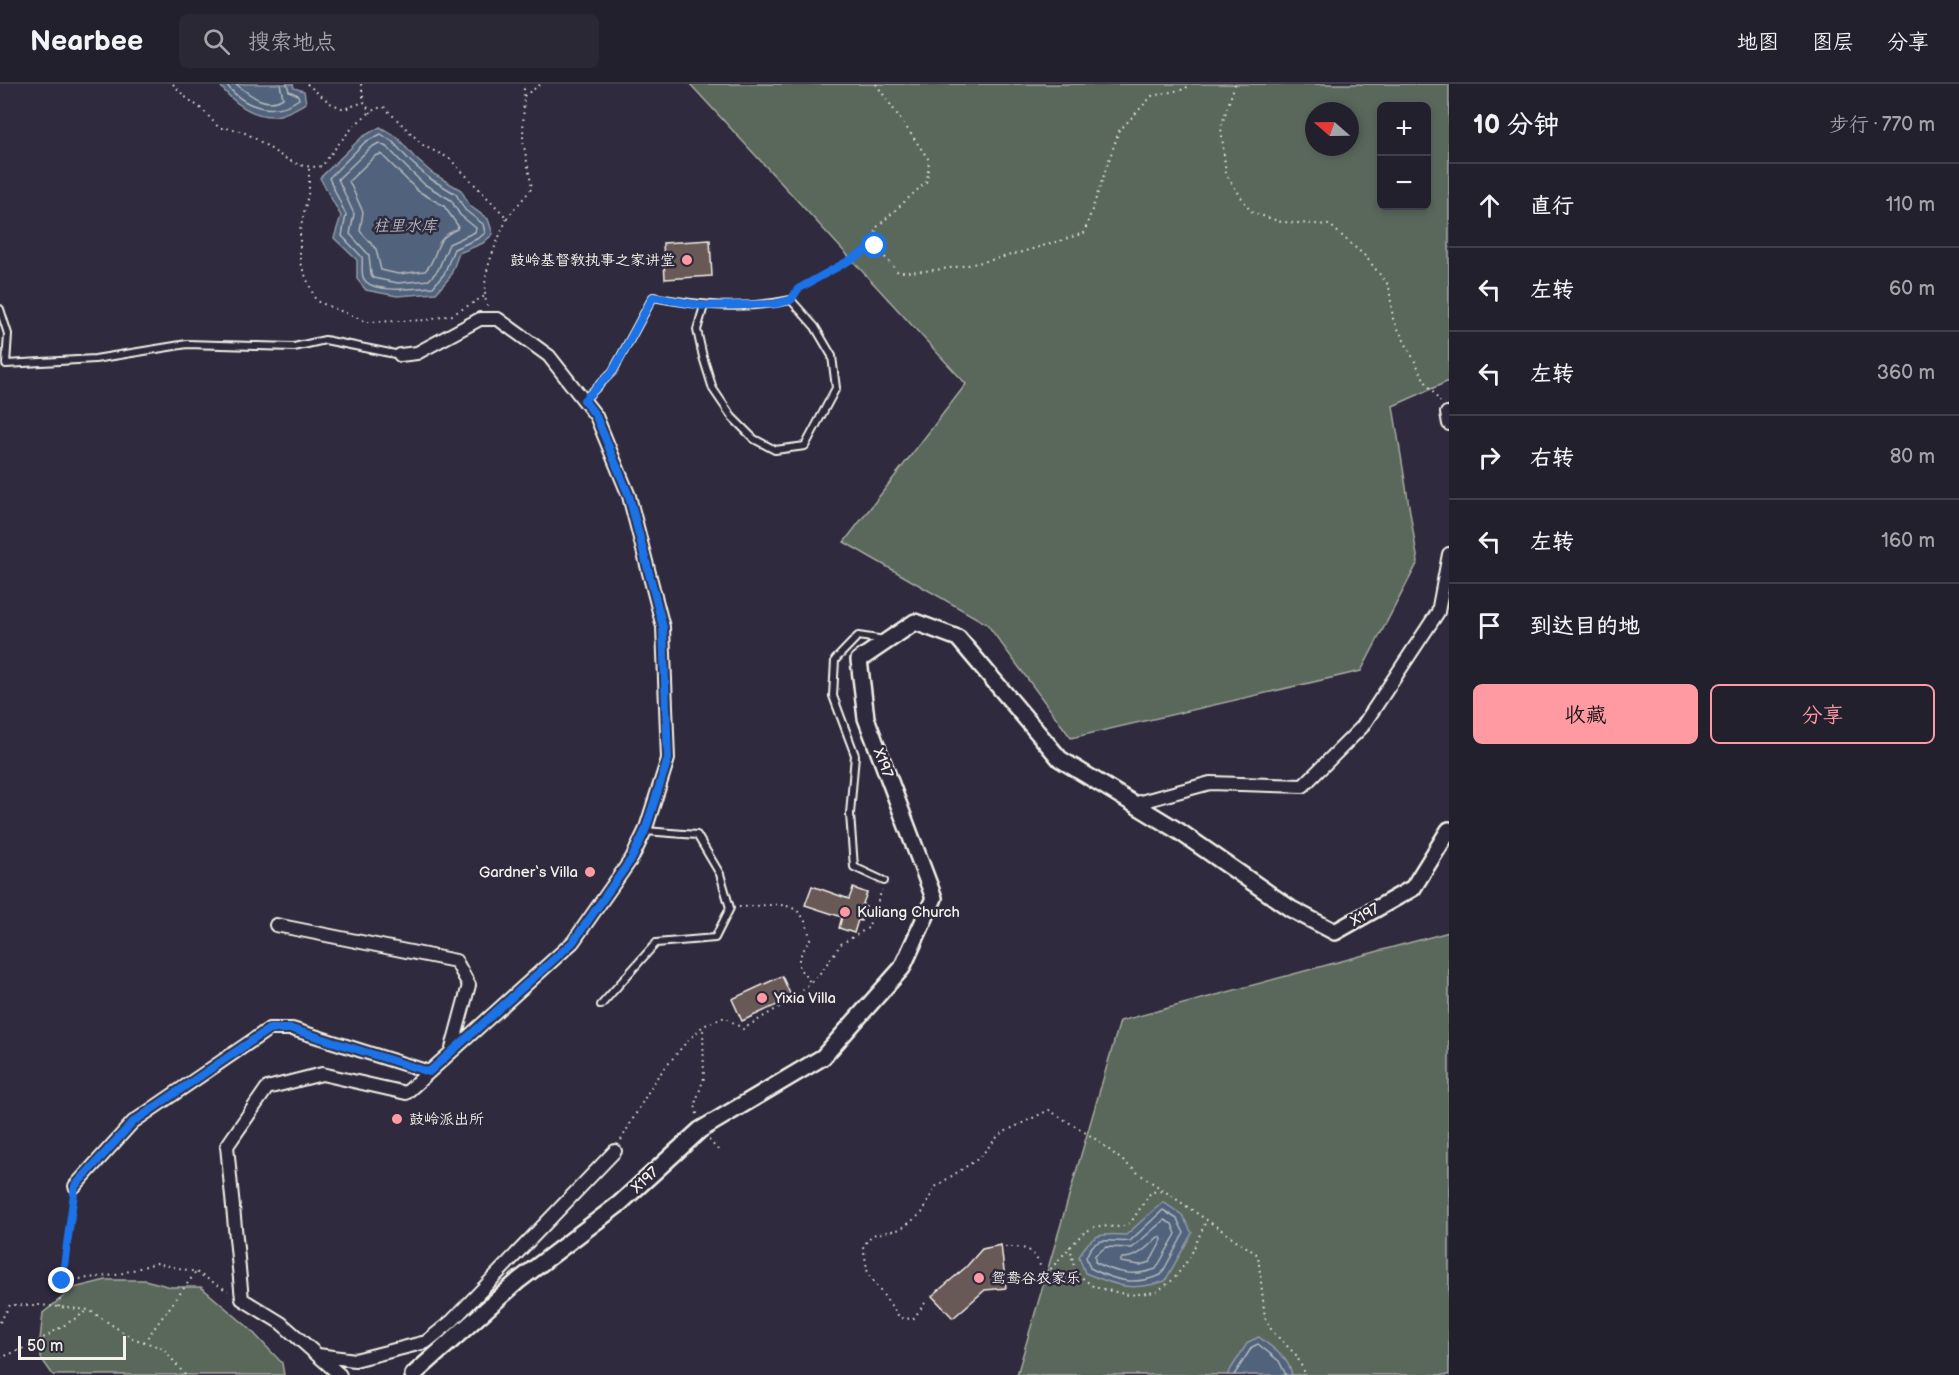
<!DOCTYPE html>
<html lang="zh">
<meta charset="utf-8">
<style>
body{margin:0;font-family:"Balsamiq Sans","LXGW WenKai TC",sans-serif;background:#2b2836;color:#f1f3f6}
.controls{position:absolute;right:18px;top:18px;display:grid;overflow:hidden;border-radius:9px;box-shadow:0 3px 9px #0003}
.controls button{width:54px;height:54px;display:grid;place-items:center;padding:0;border:0;border-bottom:2px solid #403e4a;background:#23202e;color:#f1f3f6;font:30px sans-serif}
.compass{position:absolute;left:1305px;top:18px;width:54px;height:54px;border-radius:50%;background:#23202e;box-shadow:0 3px 9px #0003;rotate:290deg}
.scale{position:absolute;left:18px;bottom:15px;width:108px;box-sizing:border-box;padding-left:6px;border:3px solid #f4f1e8;border-top:0;font-size:16px;line-height:21px;white-space:nowrap;color:#f4f1e8;-webkit-text-stroke:4px #2f2a3d;paint-order:stroke}
.stop{position:absolute;width:18px;height:18px;margin:-14px;border:4px solid #1a73e8;border-radius:50%;background:#fff}
.stop.end{background:#1a73e8;border-color:#fff;box-shadow:0 2px 6px #0008}
.list{margin:0;padding:0;list-style:none}
h2{display:flex;justify-content:space-between;align-items:center;height:78px;margin:0;padding:0 24px;font-size:26px}
h2 small{font-size:20px;font-weight:400;color:#a3a3aa}
.list li{display:grid;grid-template-columns:39px 1fr auto;gap:18px;align-items:center;box-sizing:border-box;height:84px;padding:0 24px;border-top:2px solid #403e4a}
.list b{display:block;font-size:22px;white-space:nowrap}
.list em{font-size:20px;font-style:normal;color:#a3a3aa}
.actions{display:flex;gap:12px;padding:18px 24px}
.actions a{flex:1;padding:14px 0;border:2px solid #ff9aa2;border-radius:9px;text-align:center;font-size:21px;color:#ff9aa2}
.actions .main{background:#ff9aa2;color:#111}
.icon{flex:none;width:33px;height:33px;fill:none;stroke:currentColor;stroke-width:2;stroke-linecap:round;stroke-linejoin:round}
.map{position:relative;flex:none;width:1449px;height:1291px;overflow:hidden}
header{display:flex;align-items:center;gap:36px;box-sizing:border-box;height:84px;padding:0 30px;background:#23202e;border-bottom:2px solid #403e4a}
header strong{font-size:28px}
nav{display:flex;gap:33px;margin-inline-start:auto;font-size:21px}
.search{width:420px;height:54px;background:#2b2836;display:flex;align-items:center;gap:15px;box-sizing:border-box;padding:0 21px;border-radius:9px;color:#a3a3aa;font-size:22px}
main{display:flex}
aside{flex:1;background:#23202e}
.map>svg:first-child{display:block}
</style>
<header>
<strong>Nearbee</strong>
<div class="search"><svg class="icon" aria-label="search" viewBox="0 0 24 24"><circle cx="10" cy="10" r="6"/><path d="M15 15l6 6"/></svg>搜索地点</div>
<nav><a>地图</a><a>图层</a><a>分享</a></nav>
</header>
<main>
<div class="map">
<svg width="1449" height="1291" viewBox="0 0 1449 1291">
<rect width="100%" height="100%" fill="#2f2a3d"/>
<filter id="ink" filterUnits="userSpaceOnUse"><feTurbulence type="fractalNoise" baseFrequency=".0167" numOctaves="2"/><feDisplacementMap in="SourceGraphic" scale="12" xChannelSelector="R" yChannelSelector="G"/><feConvolveMatrix kernelMatrix="1 2 1 2 8 2 1 2 1" color-interpolation-filters="sRGB"/></filter>
<g filter="url(#ink)">
<path fill="#5a675c" stroke="#a7aca2" stroke-width="1.5" fill-rule="evenodd" d="M690,0H1449V297L1393,322L1418,478L1361,587L1071,654L987,540L844,458L966,300ZM1382,22H1426V122H1382ZM1314,27H1350V63H1314Z
M1449,848V1291H1017L1120,937Z
M106,1196H145L171,1203H201L248,1243L282,1279L284,1291H53L41,1274L40,1256L43,1229L74,1204Z"/>
<path fill="#51627b" stroke="#929ba7" stroke-width="1.5" d="M219,0H293L294,4L304,7L306,19C297,24 286,31 275,32C252,33 232,18 219,0Z
M380,43L397,53L415,74L432,89L461,106L470,122L488,135L493,150L483,159L459,169L450,193L436,209L397,212L366,206L357,195V176L334,154L341,132L320,94L362,53Z
M1163,1118L1182,1131L1192,1149L1165,1197C1130,1208 1118,1202 1085,1189L1079,1173C1091,1149 1102,1149 1126,1151Z
M1259,1253C1272,1264 1289,1273 1292,1291H1227L1248,1258Z"/>
<g fill="none" stroke-linecap="round" stroke-linejoin="round">
<path stroke="#b3b8bc" stroke-width="1.5" d="M226,0C244,24 274,33 299,15L298,11L289,7L287,0
M236,0C250,11 266,25 283,14L280,0
M381,50L393,58L411,78L429,94L456,110L465,126L483,140L485,149L479,154L454,165L444,190L433,203C418,204 369,211 363,193C361,187 363,179 362,173L342,152L346,131L329,94L365,58Z
M379,59L388,64L406,83L424,100L451,116L460,131L476,144L475,148L449,160L438,186L429,196L398,199L373,194L371,190L369,171L350,150L354,130L338,95L370,64Z
M381,70L418,107L444,122L458,142L457,145C430,157 441,171 425,187L398,190L381,186L376,165L360,147L363,128L349,97L375,72Z
M1163,1126L1177,1135L1184,1149L1161,1191C1134,1202 1115,1197 1090,1184L1086,1173C1096,1148 1110,1160 1130,1157Z
M1164,1136L1172,1140L1176,1150L1156,1185C1134,1193 1115,1189 1095,1178V1171L1106,1163L1132,1164Z
M1158,1153H1161L1162,1156L1150,1178L1140,1181L1120,1178L1122,1174C1138,1174 1146,1164 1158,1153Z
M1234,1291L1252,1263L1258,1260L1279,1277L1286,1291"/>
</g>
<path fill="#675956" stroke="#f4f1e8" stroke-width="1.5" d="M710,156L712,192L665,195L663,159Z
M812,802L849,815L853,804L867,809L862,822L866,823L861,837L858,836L854,849L839,844L842,833L805,821Z
M782,892L792,914L742,937L732,915Z
M1001,1161L1006,1204L985,1206L953,1234L932,1212L966,1183L982,1165Z"/>
<g fill="none" stroke-linecap="round" stroke-linejoin="round">
<g stroke="#f4f1e8" stroke-width="10">
<path id="service" d="M0,225L8,250L6,280L95,275L187,260L294,263L325,256L400,271
M584,316L613,287L653,213C700,222 744,226 791,216L815,243L832,272L836,304L805,362L775,366L754,355L732,333L713,305L703,273L697,246L704,222
M884,797L854,783L850,730L855,671L833,612L835,576L858,552L885,556
M601,921L656,859L715,854L730,824L720,790L697,751L645,747"/>
</g>
<g stroke="#f4f1e8" stroke-width="16">
<path id="minor" d="M1447,329L1449,340
M1133,720L1210,699L1303,702L1362,643L1438,528L1449,470
M276,841L456,877L469,901L451,968
M75,1102L133,1038L269,945H292L429,988
M318,1271L355,1276L426,1258L452,1237L615,1067
M340,1291L281,1239L242,1215L227,1062L267,1004L322,990L406,1009L573,858L632,774L645,747L668,675L663,543L629,412L596,332L549,272L498,235H480L417,269L400,271"/>
</g>
<g stroke="#f4f1e8" stroke-width="20">
<path id="tertiary" d="M413,1291L518,1197L619,1120L700,1046L823,973L902,884L934,814L866,634L859,576L915,538L958,554L1060,675L1180,748L1291,825L1335,848L1413,804L1449,746"/>
</g>
<path stroke="#f4f1e8" stroke-width="2" stroke-dasharray="1.5 4.5" stroke-linecap="butt" d="M173,0L184,12L203,26L219,44C225,44 232,44 237,46C269,56 287,88 322,82C334,66 363,24 384,23L424,62L449,74L507,134C496,162 479,191 487,222
M307,0L330,19L344,25L364,18
M361,0L364,18L371,29
M876,0L929,76L927,97L876,144L875,162L898,188C962,188 1024,168 1084,149L1119,47L1152,12L1185,5L1190,0
M1235,0L1221,43L1226,90L1251,128L1281,138L1330,141L1366,173L1389,202L1393,235L1425,297L1440,318
M524,12L541,0
M309,85V106L300,147V179L316,217L368,238L427,236L452,231L485,212
M507,134L532,104L523,57L524,0
M797,207L875,162
M739,823C775,822 803,810 810,855L799,874V884L811,899
M697,1030L695,1020L704,994L703,942
M621,1056L655,996L683,962L703,942L725,933L743,945L796,913L821,888L841,860L868,844L882,806
M709,1056L718,1066
M1070,1162L1075,1188L1094,1203L1129,1211L1156,1208L1174,1195L1190,1173L1206,1137
M1005,1163C1030,1163 1033,1165 1043,1188L1047,1189L1082,1150L1096,1142L1121,1143L1131,1138L1151,1108L1163,1107
M62,1197L116,1191L156,1179L196,1188L228,1207
M925,1219L913,1235L900,1234L868,1190L863,1162L872,1151L901,1145L922,1129L935,1103L979,1074L1000,1050L1049,1026L1094,1054L1138,1089L1258,1171L1265,1234L1272,1247L1296,1271L1306,1291
M59,1223L73,1116
M0,1238L10,1221H40L89,1226L132,1254L163,1264L185,1291
M144,1258L196,1188
M0,1274L32,1261L89,1226"/>
<use href="#service" stroke="#2f2a3d" stroke-width="6"/>
<use href="#minor" stroke="#2f2a3d" stroke-width="12"/>
<use href="#tertiary" stroke="#2f2a3d" stroke-width="15"/>
</g>
</g>
<g fill="none" stroke-linecap="round" stroke-linejoin="round" filter="url(#ink)">
<path stroke="#1a73e8" stroke-width="8" d="M62,1197L75,1102L133,1038L269,945H292L429,988L573,858L632,774L645,747L668,675L663,543L629,412L596,332L584,316L613,287L653,213L704,222L775,220L791,216L798,205L875,162"/>
</g>
<g fill="#ff9aa2" stroke="#2f2a3d" stroke-width="2">
<circle cx="687" cy="176" r="6"/>
<circle cx="590" cy="788" r="6"/>
<circle cx="845" cy="828" r="6"/>
<circle cx="762" cy="914" r="6"/>
<circle cx="397" cy="1035" r="6"/>
<circle cx="979" cy="1194" r="6"/>
</g>
<g text-anchor="middle" dominant-baseline="central" stroke-width="5" stroke-linejoin="round" paint-order="stroke">
<g font-size="15" fill="#f4f1e8" stroke="#2f2a3d" text-anchor="start">
<text x="675" y="176" text-anchor="end">鼓岭基督教执事之家讲堂</text>
<text x="578" y="788" text-anchor="end">Gardner‘s Villa</text>
<text x="857" y="828">Kuliang Church</text>
<text x="774" y="914">Yixia Villa</text>
<text x="409" y="1035">鼓岭派出所</text>
<text x="991" y="1194">鸳鸯谷农家乐</text>
</g>
<g font-size="15" fill="#f4f1e8" stroke="#2f2a3d">
<text transform="translate(883 679) rotate(69)">X197</text>
<text transform="translate(1365 831) rotate(-30)">X197</text>
<text transform="translate(645 1096) rotate(-43)">X197</text>
</g>
<g font-size="16" font-style="italic" fill="#b3b8bc" stroke="#2f2a3d">
<text x="405" y="142">柱里水库</text>
</g>
</g>
</svg>
<div class="controls">
<button>+</button>
<button>−</button>
</div>
<svg class="compass" viewBox="-18 -18 36 36"><path d="M0-13l5 13h-10z" fill="#e53935"/><path d="M0 13l5-13h-10z" fill="#a3a3aa"/></svg>
<div class="scale">50 m</div>
<div class="stop" style="left:875px;top:162px"></div>
<div class="stop end" style="left:62px;top:1197px"></div>
</div>
<aside>
<h2>10 分钟<small>步行 · 770 m</small></h2>
<ul class="list">
<li><svg class="icon" aria-label="ahead" viewBox="0 0 24 24"><path d="M12 20V5M6 11l6-6 6 6"/></svg><div><b>直行</b></div><em>110 m</em></li>
<li><svg class="icon" aria-label="left" viewBox="0 0 24 24"><path d="M17 20v-9H6M10 6l-5 5 5 5"/></svg><div><b>左转</b></div><em>60 m</em></li>
<li><svg class="icon" aria-label="left" viewBox="0 0 24 24"><path d="M17 20v-9H6M10 6l-5 5 5 5"/></svg><div><b>左转</b></div><em>360 m</em></li>
<li><svg class="icon" aria-label="right" viewBox="0 0 24 24"><path d="M7 20v-9h11M14 6l5 5-5 5"/></svg><div><b>右转</b></div><em>80 m</em></li>
<li><svg class="icon" aria-label="left" viewBox="0 0 24 24"><path d="M17 20v-9H6M10 6l-5 5 5 5"/></svg><div><b>左转</b></div><em>160 m</em></li>
<li><svg class="icon" aria-label="arrive" viewBox="0 0 24 24"><path d="M6 21V4h12l-3 4 3 4H6"/></svg><div><b>到达目的地</b></div></li>
</ul>
<div class="actions"><a class="main">收藏</a><a>分享</a></div>
</aside>
</main>
